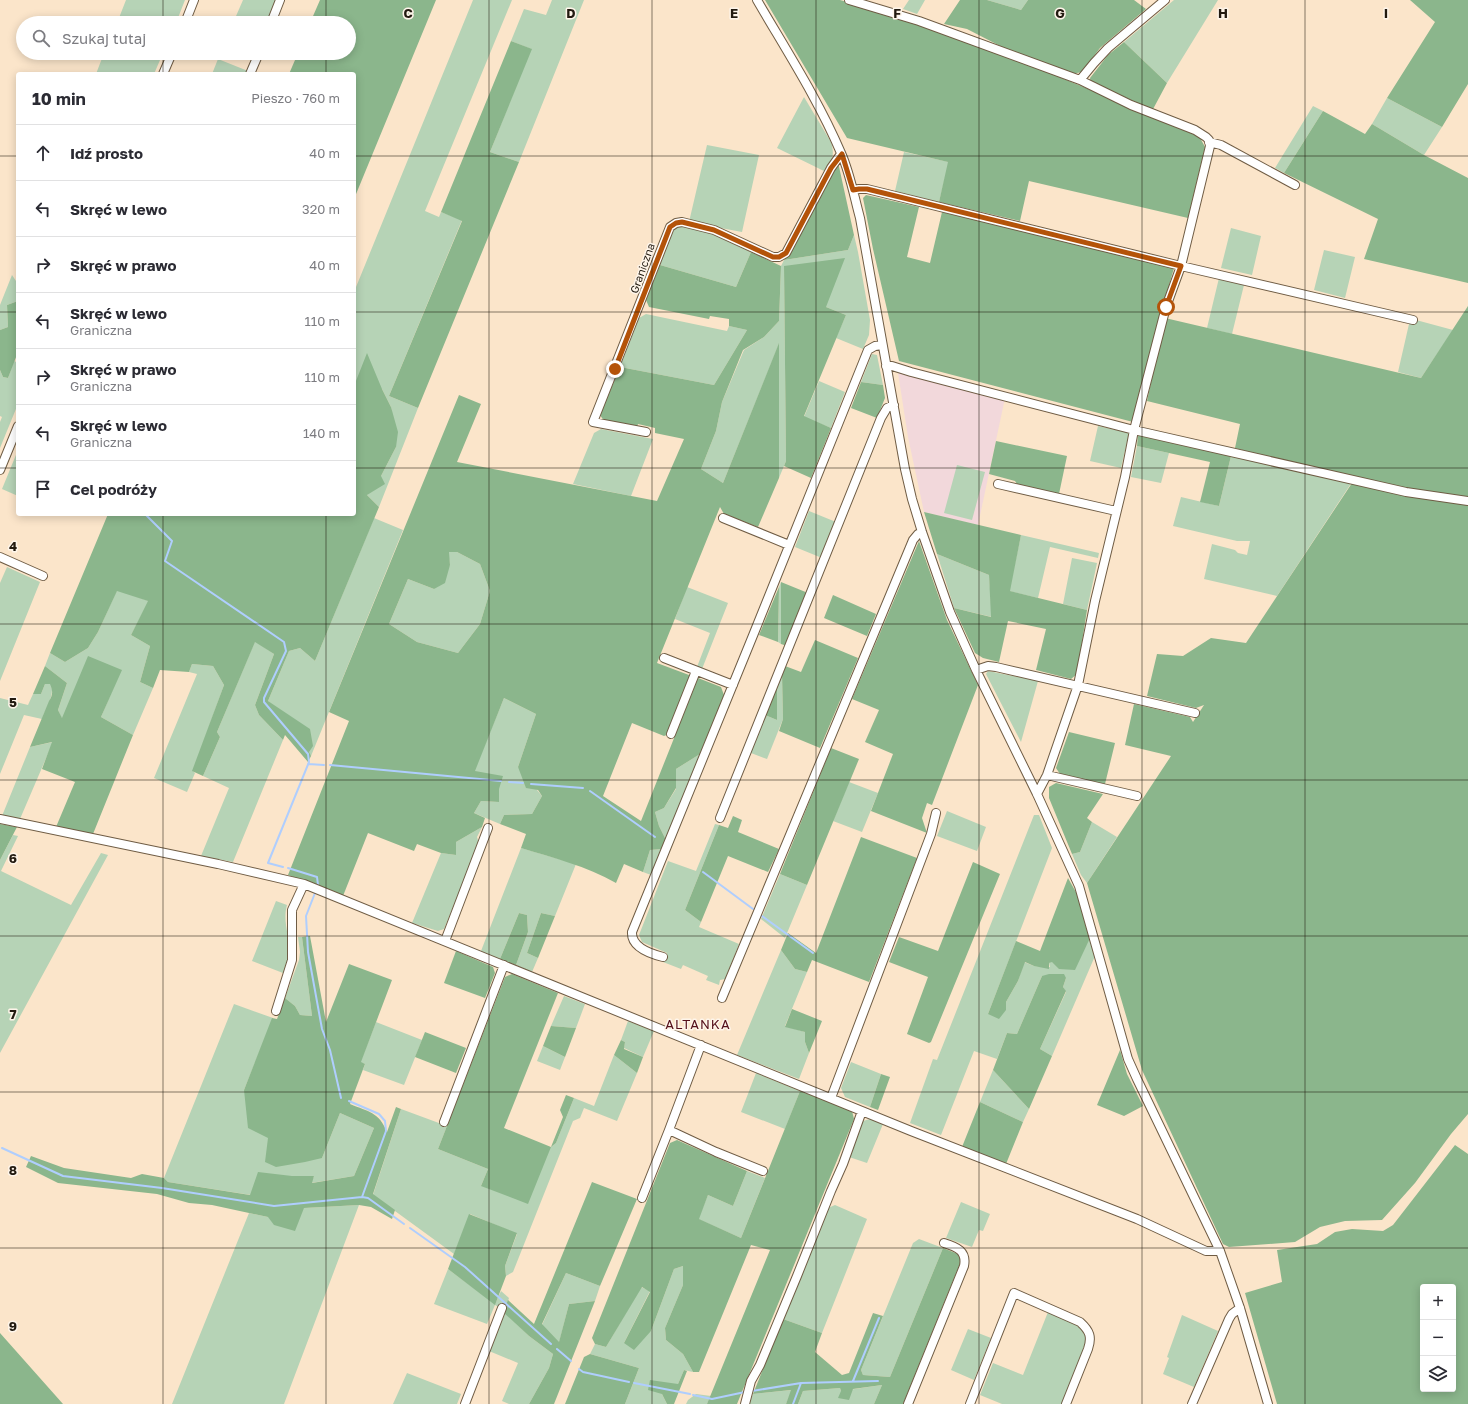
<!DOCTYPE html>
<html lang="pl">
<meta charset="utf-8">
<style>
body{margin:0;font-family:"Golos Text",sans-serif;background:#f2f2f3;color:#2b2b33}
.controls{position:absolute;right:12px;bottom:12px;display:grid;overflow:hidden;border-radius:4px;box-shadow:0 2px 10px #0003}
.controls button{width:36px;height:36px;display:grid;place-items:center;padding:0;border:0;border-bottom:1px solid #e1e1e2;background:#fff;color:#2b2b33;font:20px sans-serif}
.stop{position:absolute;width:12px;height:12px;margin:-9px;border:3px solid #b45309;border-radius:50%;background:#fff}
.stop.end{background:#b45309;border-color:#fff;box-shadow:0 1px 4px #0008}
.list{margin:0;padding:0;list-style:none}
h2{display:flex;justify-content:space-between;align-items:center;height:52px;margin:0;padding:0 16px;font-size:17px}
h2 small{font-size:13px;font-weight:400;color:#7c7c81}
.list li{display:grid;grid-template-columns:26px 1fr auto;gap:12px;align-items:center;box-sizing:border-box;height:56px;padding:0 16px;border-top:1px solid #e1e1e2}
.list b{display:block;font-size:15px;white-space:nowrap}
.list p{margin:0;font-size:13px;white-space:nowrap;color:#7c7c81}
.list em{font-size:13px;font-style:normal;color:#7c7c81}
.icon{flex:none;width:22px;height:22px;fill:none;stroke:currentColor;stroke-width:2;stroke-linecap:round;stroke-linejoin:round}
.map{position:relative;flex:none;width:1468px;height:1404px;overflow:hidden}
.search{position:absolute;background:#fff;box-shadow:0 2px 10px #0003;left:16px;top:16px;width:340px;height:44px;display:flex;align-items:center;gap:10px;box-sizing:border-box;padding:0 14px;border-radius:22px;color:#7c7c81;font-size:15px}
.panel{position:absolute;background:#fff;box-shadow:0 2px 10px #0003;left:16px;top:72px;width:340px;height:444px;border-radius:4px}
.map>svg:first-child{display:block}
</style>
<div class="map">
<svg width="1468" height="1404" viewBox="0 0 1468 1404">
<rect width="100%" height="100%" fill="#fbe5ca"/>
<path fill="#f2d8db" d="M898,373L1005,398L978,525L924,512L908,437Z"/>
<path fill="#b6d3b6" d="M126,0H185L176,23H117Z
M243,0H277L268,23H233Z
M473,0H512L425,211L439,217L441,212L462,220L389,396L418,408L379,507L367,495L381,476L396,447L391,407L382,389L354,386V292Z
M552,0H584L519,162L490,152L531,49L511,41L524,9L546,15Z
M909,0H925L917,14L903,9Z
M987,0H1028L1021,10Z
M1174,0H1218L1167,83L1124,42Z
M104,53H163L154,74H96Z
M218,59L248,71L247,74H212Z
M804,97L831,142C835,154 832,162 826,172L777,148Z
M1387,98L1442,127L1424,155L1372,124Z
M1313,106L1323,111L1284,173L1275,168Z
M707,145L759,155L742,232L689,222Z
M904,152L949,162L939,202L895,191Z
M682,225L702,229L751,252L736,287L660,265L673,229Z
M1231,228L1261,236L1252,275L1221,268Z
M854,235L858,252L870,320L869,335L863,349L836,338L846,315L826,307L784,267L786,461L779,478V344L723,483L701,469L716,431L722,402L744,350L764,337L779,321L781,266L784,260L848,250Z
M1324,250L1355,257L1345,298L1314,290Z
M12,275L18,284V301L7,305L8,327L0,330V305Z
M1219,278L1244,285L1232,334L1207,328Z
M646,314L727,331L729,326L747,330L714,385L620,367L639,318Z
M1416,320L1453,330L1421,378L1398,372L1409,324Z
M872,354L877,355L883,385L861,382Z
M14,361L18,363V404L0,448V422L2,417L0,416V370L3,377L8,378Z
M819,381L845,392L831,428L804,417Z
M1098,426L1129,433L1121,468L1090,461Z
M601,429L653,439L631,496L573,484L594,433Z
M1137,446L1169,453L1161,483L1131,477Z
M18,450V496L2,489Z
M1231,456L1352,482L1277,596L1204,579L1212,544L1235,550L1238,553L1247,555L1250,541H1237L1173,526L1181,497L1219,506Z
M957,465L985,472L972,520L944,513Z
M809,511L836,522L822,558L795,547Z
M374,518L403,530L311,756L268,701L289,651L300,648L315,661Z
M1021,535L1099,553L1098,558L1050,547L1038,598L1009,591Z
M448,552H457L480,564L490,591L480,624L458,653L417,642L389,624L408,579L434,589L450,565Z
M937,554L989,575L992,617L954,608Z
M1072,558L1097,563L1087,610L1063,604Z
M7,567L40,582L0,681V583Z
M781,582V644L778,642L779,587Z
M687,587L728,603L702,669L697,667L710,633L675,619Z
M117,590L149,601L131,635L150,646L140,682L153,688L133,735L101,717L121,670L62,719L58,710L67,683L45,666L50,653L65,662L88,648L98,632Z
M255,641L274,654L255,705L259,715L283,740L233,862L201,856L229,788L203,776L220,737L217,732Z
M192,664L213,666L224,685L193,771L195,773L187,792L154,778L197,674L189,672Z
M988,671L1038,681L1021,742L986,674Z
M782,674L783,719L767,759L751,753L765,715L777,720V687Z
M45,684H51C55,695 46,708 42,719L24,715L0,774V698L28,705L33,694H41Z
M504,698L536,714L518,767L542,796L532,814L504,815L500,824L474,813L481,801L499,802V789L474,771Z
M53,742L20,819L2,816L30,747Z
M700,754L666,840L659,826L655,812L664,808L676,789V769Z
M849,782L878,793L862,832L833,821Z
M947,811L986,827L977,851L937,836Z
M1034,815H1039L1052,848L988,1014L1006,1002L1018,981L1024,962L1034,966L1050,967L1049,963L1090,938L1095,956L1052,1056L1040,1049L1066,992L1063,987L1066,978L1042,976L1017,1034L1007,1033L997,1059L974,1051L941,1135L910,1123L933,1059L937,1060Z
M1092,822L1117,837L1087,883L1081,875L1072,854L1080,852Z
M715,824L719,825L685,910L701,922L699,927L739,944L725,979L720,980L719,985L706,980L708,976L683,965L681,969L663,962L667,953L642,942L639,935L668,861L696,871Z
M482,827L477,837L479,844L444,929L438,931L412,923L441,853L456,855V842Z
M13,835L18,836L1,871L71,905L101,853L108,855L0,1053V860Z
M521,848L576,864L555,916L541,913L527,953L538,958L532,972L516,965L528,932L527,915L519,913L500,959L481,951Z
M662,849L651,875L643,872L650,850Z
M780,874L807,885L785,938L761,919Z
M276,901L287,905C282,923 291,938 289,955C288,961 285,967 283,973L252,961Z
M298,937H302L312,1016L300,1015L295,1006L285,998L299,960L300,952Z
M781,950L795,969L807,972L785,1026L805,1032V1042L809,1053L799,1079L737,1055Z
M564,996L585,1004L576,1028L551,1026Z
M234,1004L273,1018L244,1090L322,1158L340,1113L374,1128L354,1176L311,1183L314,1176H292L251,1195L168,1182L164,1178Z
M628,1021L654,1031L643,1057L624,1048L625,1042L621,1040Z
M376,1022L422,1040L404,1085L363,1070L365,1064L360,1063Z
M543,1046L565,1057L560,1070L537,1061Z
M614,1055L637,1073L617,1121L584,1108L580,1118L573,1121L513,1272L506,1276L505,1266L517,1234L470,1214L454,1254L373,1195L401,1109L447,1126L438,1149L488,1169L481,1186L551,1147L556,1143L574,1098L594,1106Z
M851,1062L881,1074L870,1107L845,1097L841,1088Z
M993,1070L1029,1109L1023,1122L980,1102Z
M756,1073L800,1091L785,1129L741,1112Z
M870,1119L883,1124L867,1163L849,1157L863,1121Z
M747,1171L765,1178L741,1238L698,1219L708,1195L733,1206Z
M961,1202L990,1214L983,1231L979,1230L972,1247L946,1238Z
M359,1205L284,1404H172L249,1213L268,1217L304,1208Z
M835,1205L867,1219L822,1333L783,1319L828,1208Z
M919,1239L943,1248L890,1377L863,1375L861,1370L913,1243Z
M683,1266V1285L665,1328L666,1340L683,1354L693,1372L684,1370L678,1384L662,1394L667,1404H625L639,1368L590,1354L595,1344L606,1347L641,1287L650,1291L624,1343L651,1331L674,1269Z
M448,1269L495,1304L501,1291L509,1298L504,1312L529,1336L553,1354L549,1368L529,1404H509L502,1401L518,1363L489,1351L500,1308L495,1305L487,1324L434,1304Z
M566,1273L600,1286L595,1301L569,1304L559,1343L542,1325Z
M1048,1312L1086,1328L1089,1339L1062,1404H1002L980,1395L993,1363L1023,1375Z
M1182,1315L1218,1331L1194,1387L1163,1374L1169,1358L1167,1357Z
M968,1329L991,1338L974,1380L951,1370Z
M407,1373L461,1394L457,1404H393Z
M882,1385L874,1404H798L803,1391L840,1388L841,1391Z
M792,1390L786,1404H749L753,1394Z
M696,1394L711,1396L707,1404H686L688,1400Z"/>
<path fill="#8bb68c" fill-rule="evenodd" d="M320,0H436L354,199V74H289L298,53H349V23H310Z
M765,0H840L896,16L1020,61L1198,134L1205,147L1188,218L1029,181L1020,221L939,202L948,162L847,138Z
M960,0H987L1021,10L1028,0H1134L1146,9L1100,48L1082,72L1072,74L1004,48L967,29L944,24Z
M1410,0H1468V84L1442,127L1387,98L1435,22Z
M511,41L532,49L490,152L519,162L418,408L389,396L462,221L441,212Z
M1124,42L1167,83L1152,111L1091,84L1090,78L1108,55Z
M1323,111L1365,134L1372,124L1424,155L1468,178V283L1364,259L1378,219L1284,173Z
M838,162L854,235L848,250L784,260Z
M866,195L919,207L907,257L930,263L942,212L1174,268L1161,313L1133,422L899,361L873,249L863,198Z
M751,252L781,266L779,321L764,337L743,350L722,402L716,431L701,469L723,483L779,343V478L758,527L724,514L720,507L657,663L689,675L691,679L669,734L664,736L632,723L603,796L641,821L698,678L721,687L724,695L700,754L676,769V788L664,808L655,812L659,826L666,840L662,849L650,850L643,872L624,864L616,883C586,866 554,858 521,848L526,834L500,824L504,815L532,814L542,796L538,790L526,788L518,767L536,714L504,698L475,771L503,776L499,789V802L481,801L474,813L485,818L482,827L456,842V855L441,853L417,844L414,851L368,833L343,896L288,875L349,721L329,712L459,395L481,404L457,462L657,501L684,439L655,433V428L638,424L637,427L604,421L600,415L620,367L714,385L747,330L729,326V319L710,316L709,319L649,307L646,300L660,265L736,287ZM449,552H457L480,564L490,591L480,624L458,653L417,642L389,624L408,579L434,589L445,583L450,565Z
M845,258L826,307L846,315L804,416L831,428L811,478L784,466L786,461L784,266Z
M18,301V352L8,378L3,377L0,370V330L8,327L7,305Z
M1468,306V1114L1451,1134L1415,1183L1382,1220L1345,1221L1320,1227L1295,1242L1229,1247L1223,1244L1142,1070L1087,883L1171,756L1125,745L1134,704L1190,717L1193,722L1204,705L1196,708L1147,696L1157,654L1183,656L1211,638L1246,643L1354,480L1235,448L1240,424L1147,401L1165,318L1421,378Z
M367,353L382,389L391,407L398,432L396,447L381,476L385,484L367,495L379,507L315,661L300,648L289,651L268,701L310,729L313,746L309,752L311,756L308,762L285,735L283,740L259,715L255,705L274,654L255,642L217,732L220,737L203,776L192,771L224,685L213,666L192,664L189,672L160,670L153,688L140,682L150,646L131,635L148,601L117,591L98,632L88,648L65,662L50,653L108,514H354V386Z
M861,382L883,385L885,398L877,418L851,408Z
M1138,434L1231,456L1219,506L1200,502L1210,462L1137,446Z
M996,441L1067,456L1059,494L1017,484L1015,481L989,474Z
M924,512L1021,535L1010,591L1087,610L1077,674L1071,679L1036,670L1046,629L1008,621L999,662L983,658L975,653L954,608L991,617L989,575L937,554Z
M919,541L947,620L978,685L932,805L927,803L922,818L927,833L871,811L893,754L865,742L879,710L852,699Z
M781,582L808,593L787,646L781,644Z
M779,587L778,642L759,635Z
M833,595L876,614L867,636L824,618Z
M815,640L858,658L820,748L779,731L783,719L782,674L785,666L801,672Z
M88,656L122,670L101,717L133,735L93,834L56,827L75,782L42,769L52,742L30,747L49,701C53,695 53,691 50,684H45L41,694H33L45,666L67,683L58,710L62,718Z
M777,687V720L765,715Z
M1069,732L1115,743L1105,784L1060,774L1056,768Z
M831,748L859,759L807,885L780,874Z
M1056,783L1103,794L1087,818L1092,822L1080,852L1072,854L1049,798V787Z
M733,816L742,820L738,832L779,849L768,872L728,856L701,922L685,910L719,825L728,828Z
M0,824L17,827L0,860Z
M861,837L917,858L869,982L812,960L807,972L795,969L781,950L788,933L816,953Z
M973,862L1000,874L931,1042L929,1043L907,1034L928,977L889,962L899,937L938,951Z
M1068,878L1077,894L1090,938L1075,970L1059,969L1052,962L1049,963V969L1034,966L1025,962L1018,981L1006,1002V1010L999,1019L988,1014L1016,941L1040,951Z
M519,913L527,915L528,932L516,965L500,959Z
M541,913L555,916L538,958L527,953Z
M310,936L326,1022L349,964L392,980L361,1062L365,1064L350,1104C369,1112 379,1112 387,1132L396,1107L401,1109L373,1194L395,1210L392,1219L371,1207L359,1205L304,1208L295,1231L274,1225L268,1217L212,1205L189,1203L157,1194L58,1183L26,1167L31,1156L64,1168L131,1178L142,1174L164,1178L168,1182L250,1195L258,1172L292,1176H314L312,1183L354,1176L374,1128L340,1113L322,1158L305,1162L276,1167L265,1162L268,1138L248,1128L244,1090L272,1018L277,1019L285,998L295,1006L300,1015L312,1016L302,937Z
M456,951L493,967L495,973L485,998L444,983Z
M512,974L558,993L504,1128L551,1147L563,1117L560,1110L566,1095L574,1098L556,1143L551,1147L528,1204L481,1186L488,1169L438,1149L505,977Z
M1049,974H1064L1066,978L1063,987L1066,991L1040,1049L1052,1056L1029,1109L993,1070L1007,1033L1017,1034L1042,976Z
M792,1009L822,1021L809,1053L805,1042V1032L785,1027Z
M551,1026L576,1028L565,1057L543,1046Z
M425,1032L466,1048L456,1073L415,1057Z
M621,1040L625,1042L624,1049L643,1057L637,1073L614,1055Z
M1120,1050L1127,1074L1143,1106L1124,1116L1097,1105Z
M881,1074L890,1077L878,1110L870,1107Z
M800,1091L852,1111L854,1119L737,1404H707L770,1250L751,1245L699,1372H693L683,1354L666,1340L665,1328L683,1285V1266L674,1269L651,1331L634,1350L624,1343L650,1292L642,1287L606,1347L595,1344L592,1338L670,1143L677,1140L747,1171L733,1206L708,1195L699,1219L741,1238Z
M980,1102L1023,1122L1006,1164L962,1147Z
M1455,1145L1468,1154V1404H1277L1245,1293L1282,1282L1277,1250L1317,1244L1335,1232L1352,1229L1383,1231L1393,1225ZM1423,1287H1453V1389H1423Z
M592,1182L637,1199L600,1286L566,1273L542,1324L559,1342L569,1304L595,1301L554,1404H529L549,1368L553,1354L529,1336L503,1312L508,1300L534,1324Z
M469,1214L517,1233L505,1266L506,1276L495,1305L448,1269Z
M943,1248L958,1254L961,1261L903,1404H874L882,1385L853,1389L849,1400L838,1398L841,1391L840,1388L803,1391L798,1404H786L791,1390L753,1394L783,1319L822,1333L815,1352L842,1375L849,1373L873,1313L883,1316L861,1370L863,1375L890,1377Z
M0,1333L63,1404H0Z
M590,1354L639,1368L625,1404H565L584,1357Z
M684,1370L687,1371L674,1404H667L662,1394L648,1390L650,1380L678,1384Z"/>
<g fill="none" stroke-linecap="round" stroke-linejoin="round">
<path stroke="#afcefe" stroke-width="2" d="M145,514L172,541L165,561L284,642L286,651L264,698V702L308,754L309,762L268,863L283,867
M308,764L324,765
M330,765L501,781
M509,782L523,783
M531,784L583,788
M590,791L655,837
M288,868L317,877L318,885
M703,872L753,909
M315,893L306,916L308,952L322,1029L330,1050L341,1098
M762,916L813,953
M2,1148L63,1176L162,1188L274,1206L362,1197L386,1131L385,1121L379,1114L349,1101
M362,1197L368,1198L404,1224
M410,1228L465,1267L551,1344
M557,1349L571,1361
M579,1369L583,1372L629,1382
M853,1381L879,1318
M634,1383L690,1394
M752,1391L801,1383L878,1381
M693,1395L712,1399L745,1392
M793,1404L801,1383"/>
<g stroke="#6f5c44" stroke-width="10">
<path id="minor" d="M757,0C786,50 818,99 841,153C850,173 854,196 860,218L905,469L912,499L922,532L950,612L976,670L1037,794L1079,886L1128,1059L1137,1079L1220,1251L1240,1308L1268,1404
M849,0L919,21L1080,80L1094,63L1108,48L1165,0
M185,23L194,0
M271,23L280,0
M163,74L172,53
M250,74L259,53
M1209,142L1221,145L1295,185
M853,190L859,189H867L1181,266L1413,320
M886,366H892L911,372L1134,430L1406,492L1468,501
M646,432L593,422L670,227L676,223L682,222L714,230L773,257H779L786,253L831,168L841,154
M0,470L18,426
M998,484L1116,511
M723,518L789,545
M0,557L43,576
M664,658L733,685
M976,670L988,666L996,667L1195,713
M671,734L696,671
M1047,775L1137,796
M1037,794L1047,775L1078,685L1095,601L1125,477L1134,430L1166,307L1181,266L1210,146L1209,140L1206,137L1195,130L1131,105L1080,80
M720,818L881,418L887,408L894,405
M0,819L218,864L304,884L911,1131L1137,1219L1206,1251H1220
M445,941L488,828
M663,957C651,954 631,947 632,932L754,633L868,350L875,346L882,345
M722,998L913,540L918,534L922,532
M276,1011L292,960V910L304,884
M831,1098L931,834L936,813
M444,1122L504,965
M669,1130L716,1152L763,1171
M642,1198L669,1130L701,1045
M465,1404L502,1308
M745,1404L751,1381L760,1365L797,1276L831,1191L843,1164L862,1111
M908,1404L964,1266C967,1251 957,1247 944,1243
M970,1404L1014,1293L1080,1322C1090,1331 1092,1337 1088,1349L1066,1404
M1192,1404L1229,1319L1232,1314L1240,1308"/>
</g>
<use href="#minor" stroke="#fff" stroke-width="8"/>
</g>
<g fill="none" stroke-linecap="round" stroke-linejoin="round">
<path stroke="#b45309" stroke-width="5" d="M615,369L670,227L676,223L682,222L714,230L773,257H779L786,253L831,168L842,154L853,190L859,189H867L1181,266L1166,307"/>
</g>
<path fill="none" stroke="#221a10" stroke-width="1" stroke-opacity="0.55" d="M163,0V23M326,0V23M489,0V1404M652,0V1404M816,0V1404M979,0V1404M1142,0V1404M1305,0V1404M163,53V74M326,53V74M0,156H18M354,156H1468M0,312H18M354,312H1468M0,468H18M354,468H1468M163,514V1404M326,514V1404M0,624H1468M0,780H1468M0,936H1468M0,1092H1468M0,1248H1468"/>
<g text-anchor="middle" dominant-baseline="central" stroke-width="3" stroke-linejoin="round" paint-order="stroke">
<g font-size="11" fill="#221a10" stroke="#fef5ea">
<text transform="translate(642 268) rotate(-70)">Graniczna</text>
</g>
<g font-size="13" letter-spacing="1" fill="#55101a" stroke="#fef5ea">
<text x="698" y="1024">ALTANKA</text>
</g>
</g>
<g font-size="13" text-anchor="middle" font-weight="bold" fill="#221a10" stroke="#fef5ea" stroke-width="3" stroke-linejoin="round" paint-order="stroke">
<text x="408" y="18">C</text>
<text x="571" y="18">D</text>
<text x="734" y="18">E</text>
<text x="897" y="18">F</text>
<text x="1060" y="18">G</text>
<text x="1223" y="18">H</text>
<text x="1386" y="18">I</text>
<text x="13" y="551">4</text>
<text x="13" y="707">5</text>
<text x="13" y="863">6</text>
<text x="13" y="1019">7</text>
<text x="13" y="1175">8</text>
<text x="13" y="1331">9</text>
</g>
</svg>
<div class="controls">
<button>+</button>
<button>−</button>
<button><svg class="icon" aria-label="layers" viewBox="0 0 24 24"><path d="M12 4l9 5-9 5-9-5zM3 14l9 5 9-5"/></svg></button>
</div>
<div class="stop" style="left:1166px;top:307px"></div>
<div class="stop end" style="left:615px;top:369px"></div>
<div class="search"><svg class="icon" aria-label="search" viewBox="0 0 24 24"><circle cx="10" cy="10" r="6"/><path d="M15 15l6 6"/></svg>Szukaj tutaj</div>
<section class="panel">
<h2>10 min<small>Pieszo · 760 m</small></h2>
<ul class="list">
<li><svg class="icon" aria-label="ahead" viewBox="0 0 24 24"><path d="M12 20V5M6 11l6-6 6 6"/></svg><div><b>Idź prosto</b></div><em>40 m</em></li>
<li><svg class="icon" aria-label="left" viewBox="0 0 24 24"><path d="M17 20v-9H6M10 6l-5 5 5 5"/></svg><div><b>Skręć w lewo</b></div><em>320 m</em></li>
<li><svg class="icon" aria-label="right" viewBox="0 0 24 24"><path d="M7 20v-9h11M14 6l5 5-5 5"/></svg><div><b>Skręć w prawo</b></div><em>40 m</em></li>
<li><svg class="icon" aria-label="left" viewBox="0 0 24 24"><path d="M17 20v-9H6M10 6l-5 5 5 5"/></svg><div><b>Skręć w lewo</b><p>Graniczna</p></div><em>110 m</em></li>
<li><svg class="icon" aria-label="right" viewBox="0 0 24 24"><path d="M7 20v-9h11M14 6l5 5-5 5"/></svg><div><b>Skręć w prawo</b><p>Graniczna</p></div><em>110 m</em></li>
<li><svg class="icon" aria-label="left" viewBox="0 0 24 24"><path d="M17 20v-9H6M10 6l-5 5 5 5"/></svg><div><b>Skręć w lewo</b><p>Graniczna</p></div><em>140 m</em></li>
<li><svg class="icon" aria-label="arrive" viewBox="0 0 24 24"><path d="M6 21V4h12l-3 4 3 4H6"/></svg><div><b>Cel podróży</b></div></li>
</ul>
</section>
</div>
